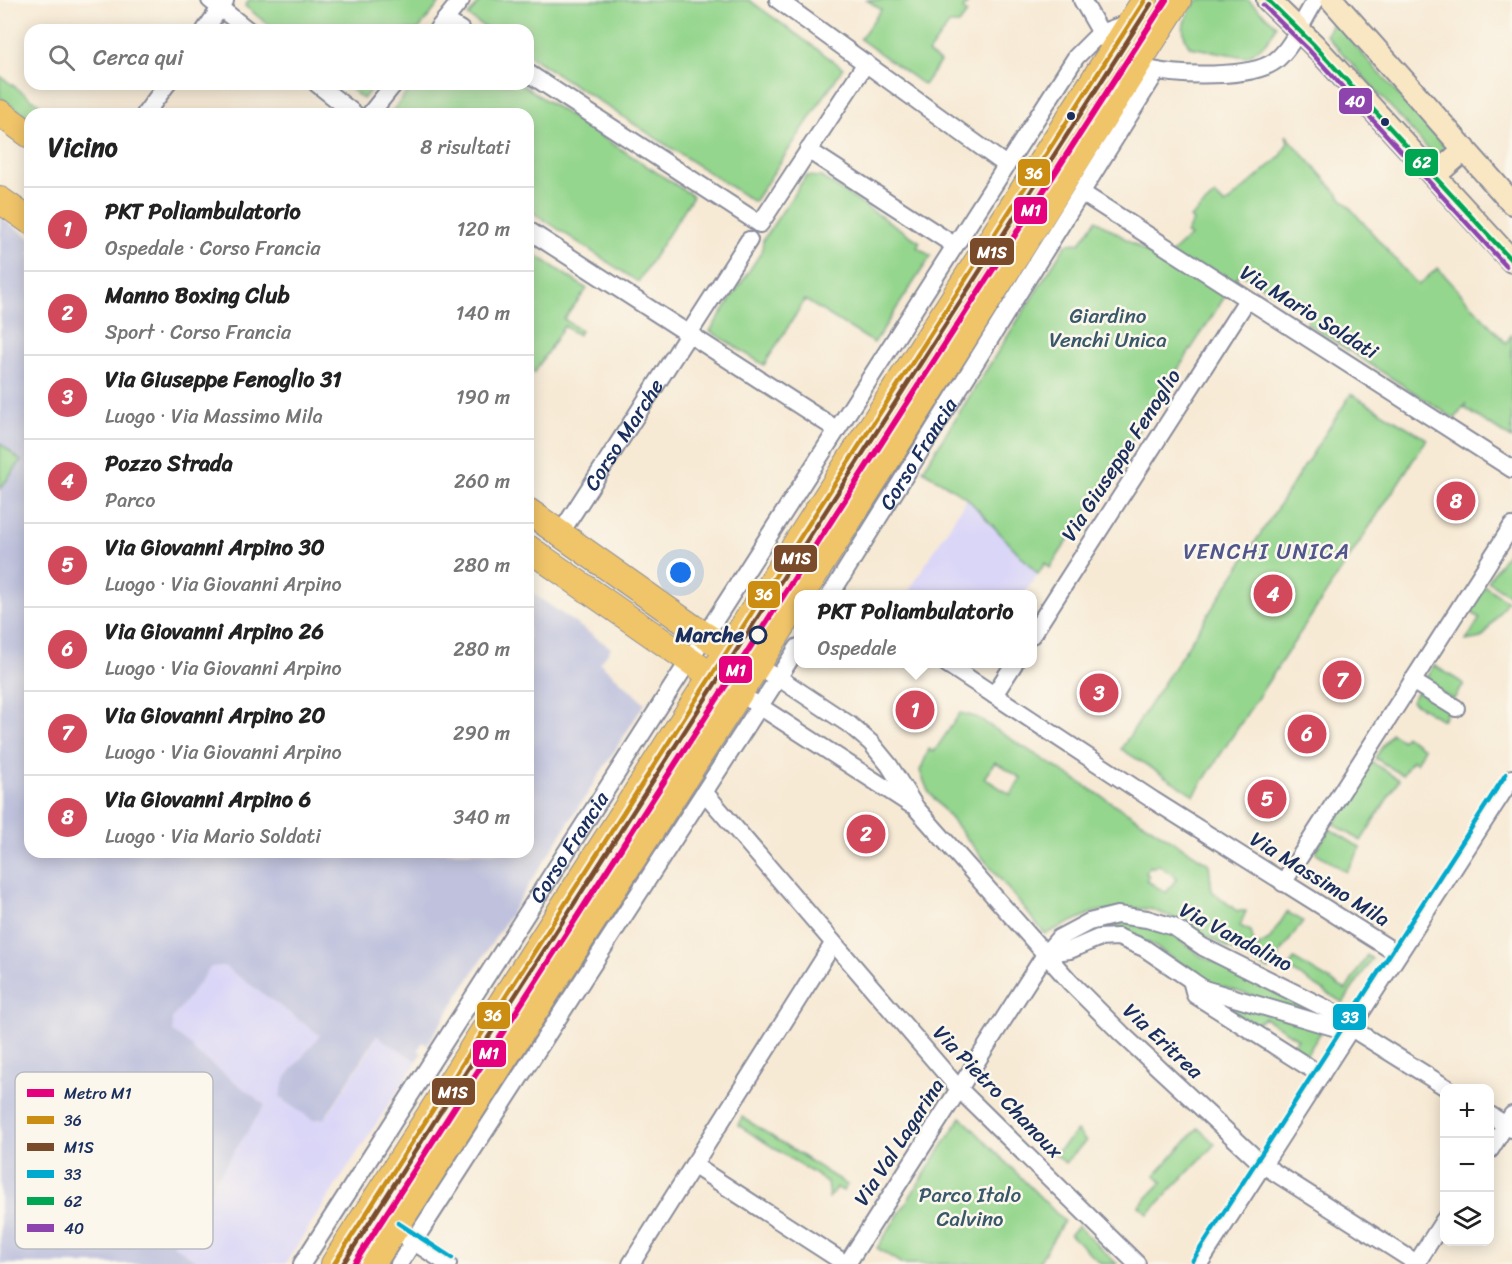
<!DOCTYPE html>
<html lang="it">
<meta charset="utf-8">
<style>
body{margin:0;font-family:Sriracha,sans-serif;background:#f6f6f6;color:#222}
.controls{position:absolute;right:18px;bottom:18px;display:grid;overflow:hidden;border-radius:12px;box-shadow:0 3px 15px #0003}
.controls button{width:54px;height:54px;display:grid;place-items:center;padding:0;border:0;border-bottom:2px solid #e0e0e0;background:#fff;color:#222;font:30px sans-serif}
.you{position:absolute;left:681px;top:573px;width:21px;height:21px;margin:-15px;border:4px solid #fff;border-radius:50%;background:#1a73e8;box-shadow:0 0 0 9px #1a73e833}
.badge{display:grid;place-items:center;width:39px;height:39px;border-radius:50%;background:#d1495b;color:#fff;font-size:20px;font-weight:700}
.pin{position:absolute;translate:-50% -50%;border:3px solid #fff;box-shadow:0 2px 6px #0006}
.popup{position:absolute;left:794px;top:590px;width:243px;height:78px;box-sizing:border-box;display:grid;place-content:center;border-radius:12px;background:#fff;filter:drop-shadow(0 2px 4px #0005);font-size:20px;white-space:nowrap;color:#767676}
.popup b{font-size:22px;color:#222}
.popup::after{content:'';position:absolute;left:50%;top:100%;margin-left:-12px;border:12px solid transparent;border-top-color:#fff}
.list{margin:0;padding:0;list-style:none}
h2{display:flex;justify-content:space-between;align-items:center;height:78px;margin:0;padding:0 24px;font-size:26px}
h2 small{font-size:20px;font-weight:400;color:#767676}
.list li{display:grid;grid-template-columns:39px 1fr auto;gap:18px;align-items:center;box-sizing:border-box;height:84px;padding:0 24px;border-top:2px solid #e0e0e0}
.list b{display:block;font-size:22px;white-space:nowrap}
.list p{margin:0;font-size:20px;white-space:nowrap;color:#767676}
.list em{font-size:20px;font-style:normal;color:#767676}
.icon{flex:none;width:33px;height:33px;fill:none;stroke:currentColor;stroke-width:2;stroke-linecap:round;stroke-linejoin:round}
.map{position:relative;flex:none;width:1512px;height:1264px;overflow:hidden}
.search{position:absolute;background:#fff;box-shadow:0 3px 15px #0003;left:24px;top:24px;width:510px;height:66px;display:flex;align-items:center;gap:15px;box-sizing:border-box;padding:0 21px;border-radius:18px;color:#767676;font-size:22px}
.panel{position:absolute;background:#fff;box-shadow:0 3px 15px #0003;left:24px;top:108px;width:510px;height:750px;border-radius:18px}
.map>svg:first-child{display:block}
</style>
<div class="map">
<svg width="1512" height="1264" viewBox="0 0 1512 1264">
<rect width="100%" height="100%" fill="#fbf7ec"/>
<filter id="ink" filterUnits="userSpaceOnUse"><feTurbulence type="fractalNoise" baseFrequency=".0167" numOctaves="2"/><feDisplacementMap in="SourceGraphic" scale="12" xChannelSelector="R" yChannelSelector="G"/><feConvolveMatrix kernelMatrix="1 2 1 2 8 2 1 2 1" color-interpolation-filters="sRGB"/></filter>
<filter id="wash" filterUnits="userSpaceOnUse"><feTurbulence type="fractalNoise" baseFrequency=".008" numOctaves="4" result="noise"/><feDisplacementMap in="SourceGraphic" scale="24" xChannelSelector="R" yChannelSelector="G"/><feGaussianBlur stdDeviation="1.35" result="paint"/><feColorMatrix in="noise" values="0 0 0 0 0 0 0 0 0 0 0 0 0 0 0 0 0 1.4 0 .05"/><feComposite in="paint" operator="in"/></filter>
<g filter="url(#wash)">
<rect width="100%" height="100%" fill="#f7ead5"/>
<path fill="#dad6f7" d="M967,498L1038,574L1024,594H907Z
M224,966L320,1035L286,1077L319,1120L329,1113L378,1036L417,1061L285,1264H202L173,1245L265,1105L193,1050L192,1047L173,1032L172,1019L211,967Z"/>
<path fill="#c0c2dd" d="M0,217L30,238V852H528V590L611,648L600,663L645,703L427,1045L422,1042L418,1050L422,1053L417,1061L377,1036L325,1118L313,1120L284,1101L280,1096L286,1077L320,1035L224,966L211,967L172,1019L173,1032L193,1047V1050L265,1105L173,1245L202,1264H0Z"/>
<path fill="#94d68d" stroke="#588276" stroke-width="1.5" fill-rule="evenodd" d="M249,0H442L418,30H275L245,6Z
M481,0H749L843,68L754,202L528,55V30H489L468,16Z
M867,0H970L963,9L967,13L959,24H949L928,53L940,62L924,85L860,39L881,10Z
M1197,0H1248L1276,25C1271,41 1260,50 1245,57L1190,47C1177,28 1185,18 1197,0Z
M1333,21L1448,150L1438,160L1326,35Z
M0,76L53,114H30V118L0,97Z
M344,84H375L363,99Z
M414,84H521L693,196L638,282L528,209V114H390Z
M1286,135L1418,285L1438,268L1506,343L1512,334V439L1464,408L1466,403L1455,419L1306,323L1310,315L1240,273L1050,568L1045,563L1038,574L967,498L923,470L1066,244L1080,243L1096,220L1162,262L1190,236L1186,233L1193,221L1190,218L1215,195L1225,205L1281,156L1288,142Z
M806,176L821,177L920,242L917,247L931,256L874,343L805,300L764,365L710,331L762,251L763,240Z
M528,250L587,289L564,319L581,331L578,335L564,326L534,373L528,369Z
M1351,394L1427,439L1194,795L1121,749Z
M0,443L21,461L0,489Z
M1507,553L1512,556L1510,596L1488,581Z
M1485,586L1507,601L1485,634L1481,638L1466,641L1480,618L1469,611Z
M1434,665L1464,684L1453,700L1424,681Z
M1418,691L1449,709L1442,720L1411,701Z
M960,713L976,717L1209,864L1212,891L1237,911H1246L1240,926L1251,931L1255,948L1269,940L1287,912L1303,921L1269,970L1169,916L1150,909L1129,908L1094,912L1045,934L928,791L920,771L929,749L934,752ZM995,762L1021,778L1011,795L984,778ZM1157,864L1177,878L1166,893L1146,880L1149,876L1146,873L1150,866L1154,868Z
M1391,733L1402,740L1405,736L1424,748L1416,763L1412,760L1402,775L1375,758Z
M1372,762L1399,780L1361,841L1334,824Z
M1330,829L1361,848L1346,872L1315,852Z
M1132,922L1172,934L1201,956L1330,1015L1329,1019L1213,984L1149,943L1113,929L1095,930L1072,940C1089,925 1110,923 1132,922Z
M1367,955L1372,959L1343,1003L1288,968L1294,959L1346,990Z
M1211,997L1323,1029L1305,1057L1289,1048L1298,1039L1265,1018L1254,1025Z
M742,1117L847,1185L843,1191L836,1187L829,1198L827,1182L738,1125Z
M961,1117L1064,1221L1038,1264H902L877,1248Z
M1198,1128L1215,1144L1148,1214L1139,1206L1162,1182L1155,1175Z
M1077,1131L1086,1141L1065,1163L1055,1154Z
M1078,1226L1117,1264H1101L1070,1234Z"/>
</g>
<g filter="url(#ink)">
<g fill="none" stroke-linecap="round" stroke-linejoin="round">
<g stroke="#898c9a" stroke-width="20">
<g id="street">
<path d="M210,0L248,30"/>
<path d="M778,0L1006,165"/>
<path d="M1082,0L1105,40"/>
<path d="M445,20L461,30"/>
<path d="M205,30L225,1"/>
<path d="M437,30L461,0"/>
<path d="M1148,69C1176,76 1251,79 1275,61C1293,47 1303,19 1316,0"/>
<path d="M528,73L760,224L866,63"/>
<path d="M317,84L355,114"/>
<path d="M145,114L167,84"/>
<path d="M370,114L394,84"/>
<path d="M808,150L954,245"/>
<path d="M1082,193L1512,469"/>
<path d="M528,230L836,429"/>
<path id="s1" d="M560,534L749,240"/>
<path id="s2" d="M831,594L1157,71"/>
<path d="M1032,635L1247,300"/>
<path d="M947,664L1153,800L1398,954"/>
<path d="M756,667L779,678L850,725L871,743L889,765L916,808L1071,983L1122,1034L1263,1165L1418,1264"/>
<path d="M1412,681L1456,708"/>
<path d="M994,695L1014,664"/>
<path d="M753,702L910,804"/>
<path d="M705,793L959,1089L1137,1264"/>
<path d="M1283,883L1512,526"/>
<path d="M1046,953L1070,950L1098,938L1118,937L1144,948L1191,980L1195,995L1321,1075"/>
<path d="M1192,981L1204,989L1333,1027L1351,1028"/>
<path d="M1490,1115L1512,1129"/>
<path d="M1490,1150L1512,1115"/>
<path d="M693,1165L846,1264"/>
<path d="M405,1236L448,1264"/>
<path id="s3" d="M302,1264L1076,57L1100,33L1131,22"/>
<path d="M399,1264L798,647"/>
<path d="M631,1264L833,944"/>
<path d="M847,1264L1046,953L1059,938L1089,922L1117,915L1147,919L1174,927L1203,947L1335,1013L1351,1028L1447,1088"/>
<path d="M1199,1264L1512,778"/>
<path d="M1416,1264L1444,1220"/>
</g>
</g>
<g stroke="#898c9a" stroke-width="26">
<path id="secondary" d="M1268,0L1313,44L1512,261
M1332,0L1512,203
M1434,176L1465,149"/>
</g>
<g stroke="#898c9a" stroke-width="28">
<path id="primary" d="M0,113L30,135
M0,200L30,221
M528,511L692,627L743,660
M528,548L726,686
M802,594L1178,0
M334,1264L1145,0
M372,1264L798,602"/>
</g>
<use href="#street" stroke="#fff" stroke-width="16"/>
<use href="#secondary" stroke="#f9e7c3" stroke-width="22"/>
<use href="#primary" stroke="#f0c469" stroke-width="26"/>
<g stroke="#fbf7ec" stroke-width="9">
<path id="bus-1" d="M334,1264L1145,0"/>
</g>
<g stroke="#fbf7ec" stroke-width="9">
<path id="bus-2" d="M343,1264L1151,4"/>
</g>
<g stroke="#fbf7ec" stroke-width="9">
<path id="bus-3" d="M398,1223L452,1258
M1193,1260L1506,774"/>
</g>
<g stroke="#fbf7ec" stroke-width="9">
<path id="bus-4" d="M1268,0L1313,44L1512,261"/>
</g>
<g stroke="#fbf7ec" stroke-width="9">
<path id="bus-5" d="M1263,5L1308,49L1506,266"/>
</g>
<use href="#bus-1" stroke="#cb8e13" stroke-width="4.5"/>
<use href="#bus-2" stroke="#7a4b2a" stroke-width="4.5"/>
<use href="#bus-3" stroke="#00a9ce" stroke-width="4.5"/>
<use href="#bus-4" stroke="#00a651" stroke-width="4.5"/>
<use href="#bus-5" stroke="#8e44ad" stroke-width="4.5"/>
<g stroke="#fbf7ec" stroke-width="10">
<path id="metro-1" d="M354,1264L1166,0"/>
</g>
<use href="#metro-1" stroke="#e5007d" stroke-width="6"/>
</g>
</g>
<g fill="#1b2f5e" stroke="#fbf7ec" stroke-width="2">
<circle cx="1071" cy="116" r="5"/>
<circle cx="1385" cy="122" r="5"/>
</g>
<circle fill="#fbf7ec" stroke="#1b2f5e" stroke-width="3" cx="758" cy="635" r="8"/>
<g text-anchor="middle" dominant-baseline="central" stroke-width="5" stroke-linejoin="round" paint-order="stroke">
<g font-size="21" fill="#1b2f5e" stroke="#fbf7ec">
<text transform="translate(1309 312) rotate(32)">Via Mario Soldati</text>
<text stroke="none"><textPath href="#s1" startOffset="118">Corso Marche</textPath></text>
<text stroke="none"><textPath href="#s2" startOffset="165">Corso Francia</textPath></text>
<text transform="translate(1121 455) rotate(-57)">Via Giuseppe Fenoglio</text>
<text stroke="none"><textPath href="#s3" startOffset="495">Corso Francia</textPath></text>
<text transform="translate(1320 879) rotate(32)">Via Massimo Mila</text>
<text transform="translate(1236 937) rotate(28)">Via Vandalino</text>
<text transform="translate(1163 1041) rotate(43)">Via Eritrea</text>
<text transform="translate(998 1092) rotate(46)">Via Pietro Chanoux</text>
<text transform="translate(899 1142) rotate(-57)">Via Val Lagarina</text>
</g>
<g font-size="21" fill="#39596a" stroke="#fbf7ec">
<text x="1108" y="316">Giardino<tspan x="1108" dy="24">Venchi Unica</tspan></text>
<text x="970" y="1195">Parco Italo<tspan x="970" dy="24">Calvino</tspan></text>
</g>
<g font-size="21" font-weight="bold" fill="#1b2f5e" stroke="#fbf7ec" text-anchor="end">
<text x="744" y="635">Marche</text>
</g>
<g font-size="22" letter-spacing="1.5" fill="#51568d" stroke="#fbf7ec">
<text x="1267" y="551">VENCHI UNICA</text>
</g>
</g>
<rect x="15" y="1072" width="198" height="177" rx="9" fill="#fbf7ec" stroke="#b8bbc1" stroke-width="1.5"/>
<rect x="27" y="1089" width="27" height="8" fill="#e5007d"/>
<rect x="27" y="1116" width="27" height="8" fill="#cb8e13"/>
<rect x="27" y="1143" width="27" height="8" fill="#7a4b2a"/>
<rect x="27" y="1170" width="27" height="8" fill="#00a9ce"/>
<rect x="27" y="1197" width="27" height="8" fill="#00a651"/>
<rect x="27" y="1224" width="27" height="8" fill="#8e44ad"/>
<g font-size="16" fill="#1b2f5e">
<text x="64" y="1099">Metro M1</text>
<text x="64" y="1126">36</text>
<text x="64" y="1153">M1S</text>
<text x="64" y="1180">33</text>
<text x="64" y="1207">62</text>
<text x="64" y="1234">40</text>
</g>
<g stroke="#fbf7ec" stroke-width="2">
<rect x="1338" y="87" width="35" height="28" rx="6" fill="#8e44ad"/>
<rect x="1404" y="148" width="35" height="29" rx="6" fill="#00a651"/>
<rect x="1017" y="158" width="34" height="29" rx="6" fill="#cb8e13"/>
<rect x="1013" y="196" width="35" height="29" rx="6" fill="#e5007d"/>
<rect x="969" y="237" width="46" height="29" rx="6" fill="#7a4b2a"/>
<rect x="773" y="544" width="45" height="29" rx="6" fill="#7a4b2a"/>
<rect x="747" y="580" width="34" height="29" rx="6" fill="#cb8e13"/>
<rect x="718" y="655" width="35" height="29" rx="6" fill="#e5007d"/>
<rect x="476" y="1001" width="35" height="29" rx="6" fill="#cb8e13"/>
<rect x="1332" y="1003" width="35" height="28" rx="6" fill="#00a9ce"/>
<rect x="472" y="1039" width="35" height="29" rx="6" fill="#e5007d"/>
<rect x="431" y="1077" width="45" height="29" rx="6" fill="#7a4b2a"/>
</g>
<g font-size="16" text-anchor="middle" font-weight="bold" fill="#fff">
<text x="1355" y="107">40</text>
<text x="1422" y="168">62</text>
<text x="1034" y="179">36</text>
<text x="1031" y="216">M1</text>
<text x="992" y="258">M1S</text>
<text x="796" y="564">M1S</text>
<text x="764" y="600">36</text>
<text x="736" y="676">M1</text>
<text x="493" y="1021">36</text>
<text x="1350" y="1023">33</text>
<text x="489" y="1059">M1</text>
<text x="453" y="1098">M1S</text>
</g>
</svg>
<div class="controls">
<button>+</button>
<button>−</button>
<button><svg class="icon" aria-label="layers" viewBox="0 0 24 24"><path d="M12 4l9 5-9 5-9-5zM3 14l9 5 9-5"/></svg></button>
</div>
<div class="you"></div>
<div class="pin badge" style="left:915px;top:710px">1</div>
<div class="popup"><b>PKT Poliambulatorio</b>Ospedale</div>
<div class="pin badge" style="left:866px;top:834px">2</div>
<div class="pin badge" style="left:1099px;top:693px">3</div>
<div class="pin badge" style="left:1273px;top:594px">4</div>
<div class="pin badge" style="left:1267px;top:799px">5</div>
<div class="pin badge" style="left:1307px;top:734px">6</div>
<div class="pin badge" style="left:1342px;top:680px">7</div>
<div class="pin badge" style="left:1456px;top:501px">8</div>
<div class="search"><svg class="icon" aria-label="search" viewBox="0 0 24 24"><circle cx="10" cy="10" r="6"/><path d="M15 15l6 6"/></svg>Cerca qui</div>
<section class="panel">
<h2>Vicino<small>8 risultati</small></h2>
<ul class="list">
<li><span class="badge">1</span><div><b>PKT Poliambulatorio</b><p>Ospedale · Corso Francia</p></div><em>120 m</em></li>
<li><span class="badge">2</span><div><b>Manno Boxing Club</b><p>Sport · Corso Francia</p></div><em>140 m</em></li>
<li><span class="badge">3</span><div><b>Via Giuseppe Fenoglio 31</b><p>Luogo · Via Massimo Mila</p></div><em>190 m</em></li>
<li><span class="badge">4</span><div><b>Pozzo Strada</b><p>Parco</p></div><em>260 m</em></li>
<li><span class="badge">5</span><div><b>Via Giovanni Arpino 30</b><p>Luogo · Via Giovanni Arpino</p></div><em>280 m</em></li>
<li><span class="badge">6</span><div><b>Via Giovanni Arpino 26</b><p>Luogo · Via Giovanni Arpino</p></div><em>280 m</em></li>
<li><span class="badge">7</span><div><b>Via Giovanni Arpino 20</b><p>Luogo · Via Giovanni Arpino</p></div><em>290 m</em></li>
<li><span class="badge">8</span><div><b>Via Giovanni Arpino 6</b><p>Luogo · Via Mario Soldati</p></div><em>340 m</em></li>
</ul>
</section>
</div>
